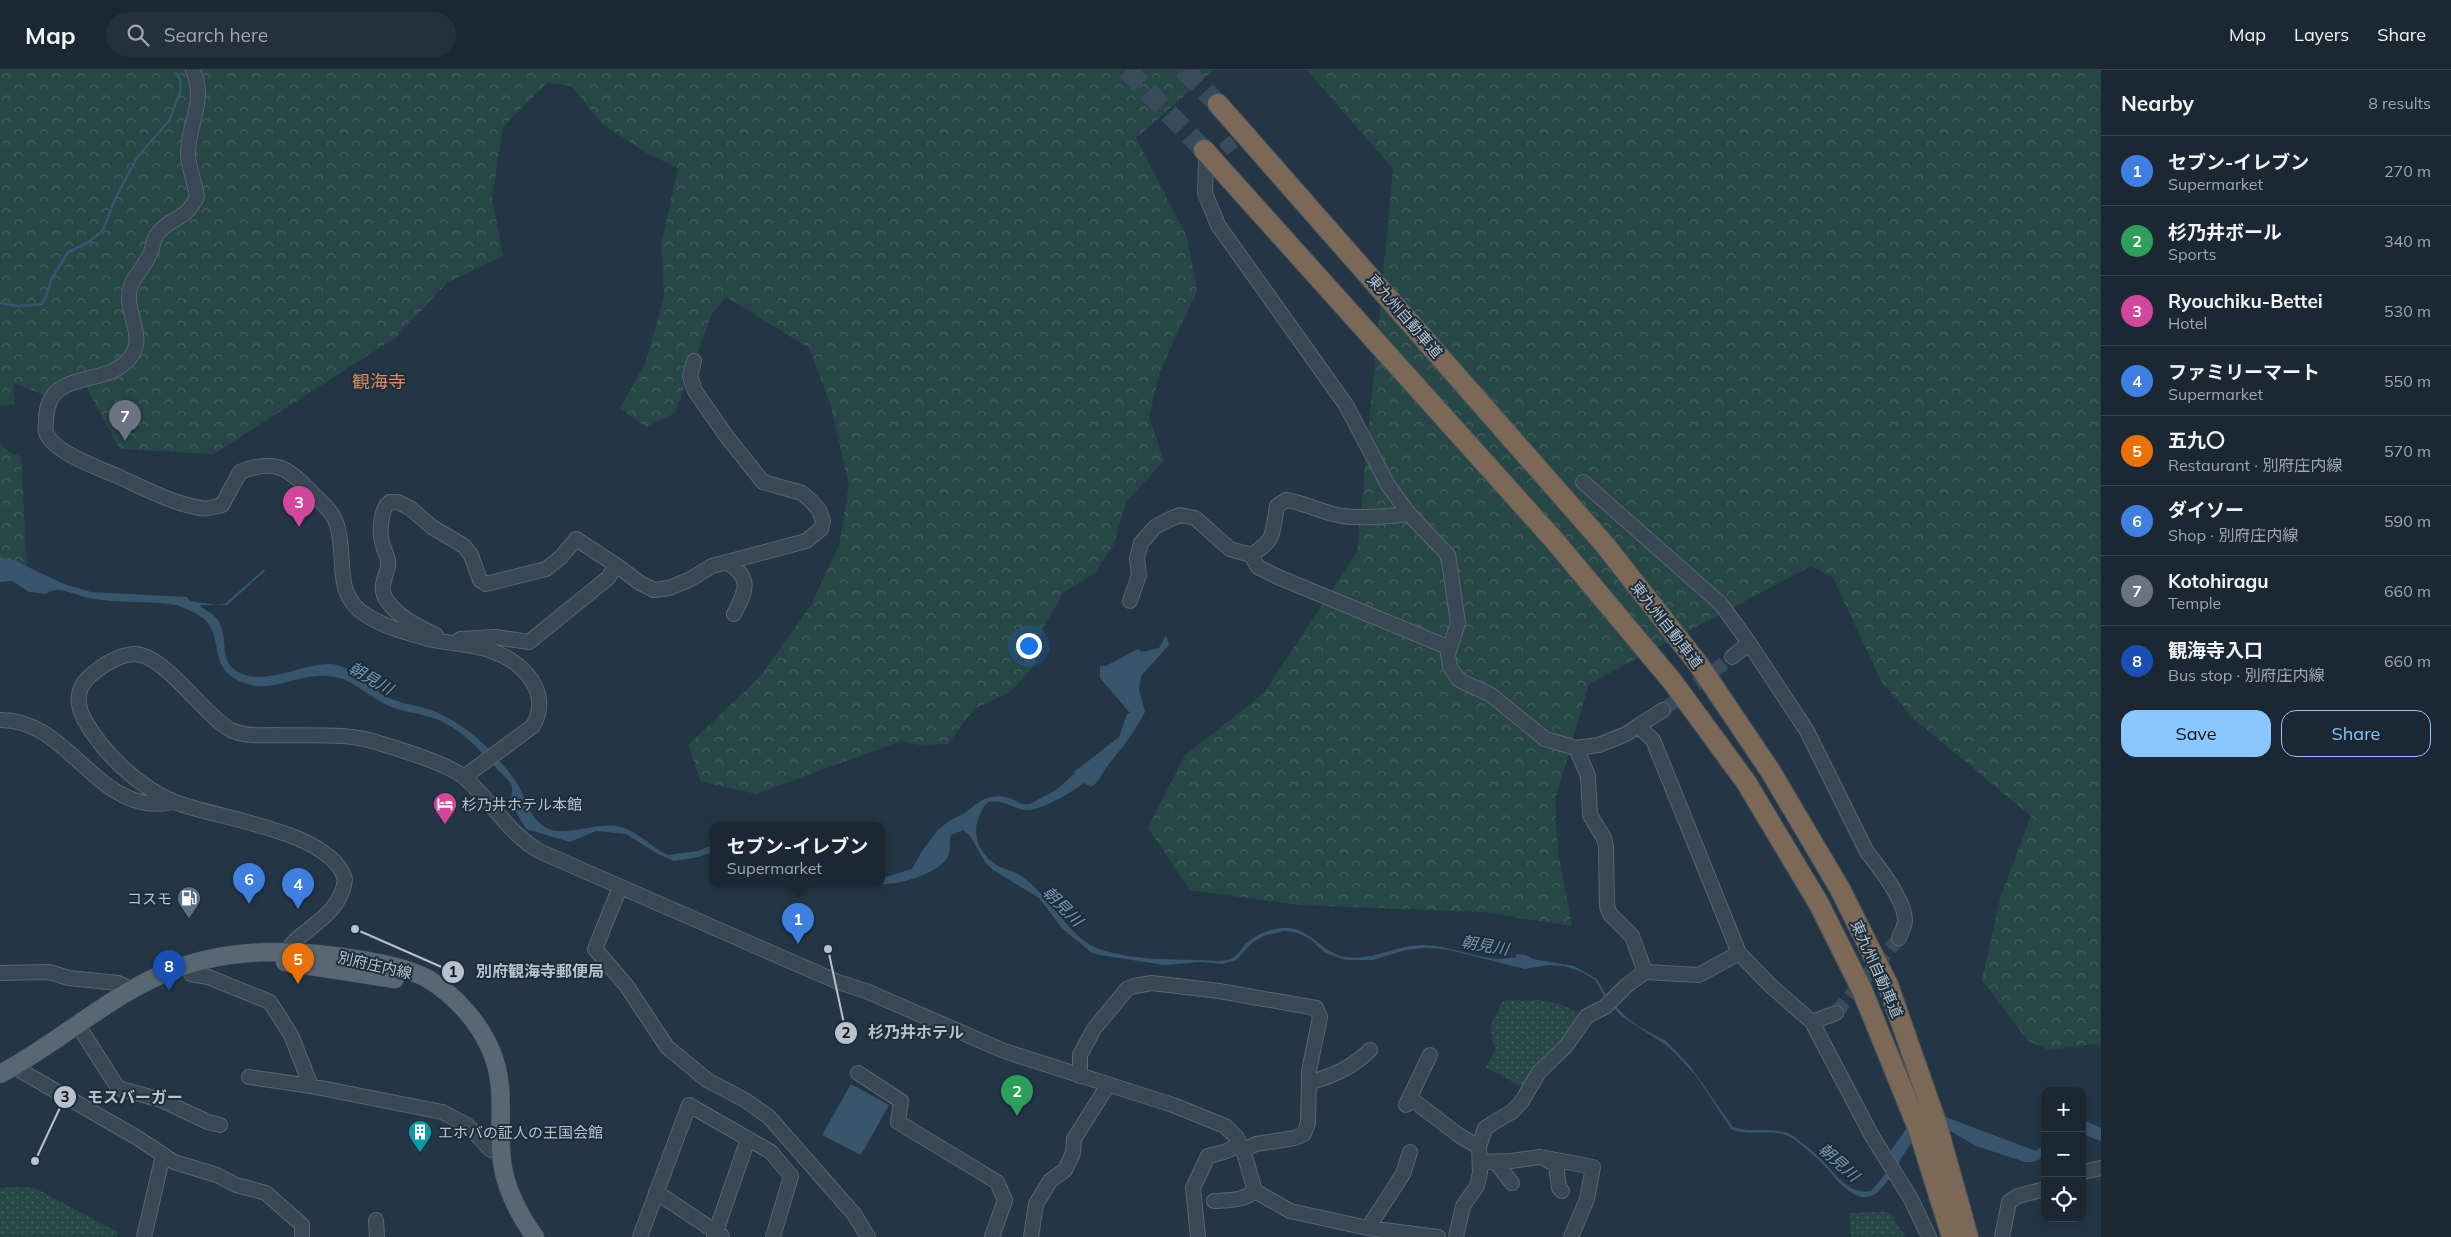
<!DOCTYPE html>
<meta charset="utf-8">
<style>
body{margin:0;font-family:Mulish,"Noto Sans JP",sans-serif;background:#24303c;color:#f1f3f6}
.controls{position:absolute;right:15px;bottom:15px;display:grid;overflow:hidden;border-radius:10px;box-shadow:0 2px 8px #0003}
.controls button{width:45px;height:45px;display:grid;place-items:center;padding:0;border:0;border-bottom:1px solid #39444f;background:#1b2834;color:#f1f3f6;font:25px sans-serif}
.you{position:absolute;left:1028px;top:575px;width:18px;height:18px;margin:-12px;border:4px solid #fff;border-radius:50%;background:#1a73e8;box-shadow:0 0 0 8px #1a73e833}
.badge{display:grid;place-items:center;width:32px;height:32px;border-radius:50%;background:#8ac6ff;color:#fff;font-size:16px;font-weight:700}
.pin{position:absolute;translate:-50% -41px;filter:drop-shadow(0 1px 2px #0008)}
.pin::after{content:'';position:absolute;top:26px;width:18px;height:15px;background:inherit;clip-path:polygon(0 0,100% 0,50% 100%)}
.popup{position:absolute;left:710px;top:752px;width:175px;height:65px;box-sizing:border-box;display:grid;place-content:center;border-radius:10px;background:#1b2834;filter:drop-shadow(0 1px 4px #0005);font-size:16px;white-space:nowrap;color:#a0a6ac}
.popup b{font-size:19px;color:#f1f3f6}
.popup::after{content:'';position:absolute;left:50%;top:100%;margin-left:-10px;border:10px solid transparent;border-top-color:#1b2834}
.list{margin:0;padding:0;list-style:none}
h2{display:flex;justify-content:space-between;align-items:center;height:65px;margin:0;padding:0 20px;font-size:21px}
h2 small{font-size:16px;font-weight:400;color:#a0a6ac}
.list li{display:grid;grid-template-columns:32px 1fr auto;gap:15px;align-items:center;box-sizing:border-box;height:70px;padding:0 20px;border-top:1px solid #39444f}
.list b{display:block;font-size:19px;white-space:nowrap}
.list p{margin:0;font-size:16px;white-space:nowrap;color:#a0a6ac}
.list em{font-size:16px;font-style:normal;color:#a0a6ac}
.actions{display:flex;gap:10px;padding:15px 20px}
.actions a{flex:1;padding:11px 0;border:1px solid #8ac6ff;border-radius:15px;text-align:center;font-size:18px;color:#8ac6ff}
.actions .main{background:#8ac6ff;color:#111}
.icon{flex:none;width:28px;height:28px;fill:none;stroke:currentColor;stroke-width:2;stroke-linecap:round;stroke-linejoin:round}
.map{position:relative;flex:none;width:2101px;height:1167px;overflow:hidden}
header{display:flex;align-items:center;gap:30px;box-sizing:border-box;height:70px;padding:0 25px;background:#1b2834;border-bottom:1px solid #39444f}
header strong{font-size:24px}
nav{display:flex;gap:28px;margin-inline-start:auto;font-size:18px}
.search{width:350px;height:45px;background:#24303c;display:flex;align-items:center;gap:12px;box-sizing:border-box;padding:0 18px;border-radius:28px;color:#a0a6ac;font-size:19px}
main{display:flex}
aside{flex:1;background:#1b2834}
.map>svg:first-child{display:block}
</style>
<header>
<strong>Map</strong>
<div class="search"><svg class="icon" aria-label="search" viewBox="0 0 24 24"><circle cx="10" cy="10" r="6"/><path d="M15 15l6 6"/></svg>Search here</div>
<nav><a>Map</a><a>Layers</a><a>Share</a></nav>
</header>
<main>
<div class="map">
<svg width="2101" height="1167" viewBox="0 0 2101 1167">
<defs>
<pattern id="green-dots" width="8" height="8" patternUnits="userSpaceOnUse" patternTransform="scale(1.25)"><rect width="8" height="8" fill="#274646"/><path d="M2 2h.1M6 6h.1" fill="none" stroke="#445f60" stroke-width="1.8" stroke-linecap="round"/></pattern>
<pattern id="forest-crowns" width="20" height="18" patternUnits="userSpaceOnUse" patternTransform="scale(1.25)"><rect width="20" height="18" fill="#274646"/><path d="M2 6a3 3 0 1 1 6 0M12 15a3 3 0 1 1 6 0" fill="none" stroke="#445f60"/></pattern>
</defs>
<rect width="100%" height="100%" fill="#243645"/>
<path fill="url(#green-dots)" d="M1541,930L1563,935L1582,945L1525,1019L1486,997L1495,980L1490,957L1503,931Z
M23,1117L35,1118L118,1162L117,1167H0V1118Z
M1887,1142L1891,1144L1905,1167H1851L1849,1143Z"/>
<path fill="url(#forest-crowns)" d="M0,0H1214L1136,68L1187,167L1197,221L1160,301L1149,347L1164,391L1126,432L1114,474L1095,503L1063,523L1043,559L1034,596L1010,622L974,639L948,674L919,675L901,671L756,724L701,712L688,675L759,608L811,535L839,475L849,415L830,333L809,278L726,227L712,244L675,343L646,357L620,338L646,292L664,226L661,175L678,98L650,85L602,54L572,16L547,13L503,57L492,128L503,186L448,212L395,268L214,384L120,379L78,302L59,309L47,326L13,313L15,334L0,336Z
M1307,0H2101V973L2049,980L2028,971L1982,910L2000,828L2031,746L1916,651L1882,613L1833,508L1811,496L1589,614L1555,730L1558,781L1572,856L1483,842L1298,835L1190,820L1148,758L1185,685L1263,624L1357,482L1393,99Z
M0,373L10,383L21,386L27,498L0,494Z"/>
<path fill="#37556d" d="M0,487L7,489V487L64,514L91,522L187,527L190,531L216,535L225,534L264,499L265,501L227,535H200C205,542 215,543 219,552C229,570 218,590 238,602C263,617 303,593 331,594C338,594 345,598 352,601C365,606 372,620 385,626C396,632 408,634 421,637C449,644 477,665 496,687C504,696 513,706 519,717C527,732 530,748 545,757C563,768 594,753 616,756C637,759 650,777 668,785L698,781L714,774V781L699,787L674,791L658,784L626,764L596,761L570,772L526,759C522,751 514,741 512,732C510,726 514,721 511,714C508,709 502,704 498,700C479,679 458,655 430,647C415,642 404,643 387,635C365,625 352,607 327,606C294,604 271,626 239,611C207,596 225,566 203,548C196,543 184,537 176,535C147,530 118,534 89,528C76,526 58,514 46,524L29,522L12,511L0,512Z
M1166,565L1169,575L1141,606L1139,620L1145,642C1133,664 1124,676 1108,695C1102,703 1100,711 1091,717L1084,713C1071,722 1042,741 1026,740C1012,739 1006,729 988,732C969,753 973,781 998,796C1004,799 1010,800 1016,803C1047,819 1069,871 1102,880C1135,890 1165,889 1199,890C1210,890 1222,893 1233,888C1237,886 1240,881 1243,877C1253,866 1267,859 1283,858C1310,856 1321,883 1346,887C1373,891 1396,875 1423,875C1449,875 1472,887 1497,889C1503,889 1509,887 1516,888V884L1526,885L1533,889L1574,896L1597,909L1606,925L1623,944L1638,956L1666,971L1690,996L1733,1057C1752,1065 1780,1053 1797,1069C1805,1075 1814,1082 1821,1089C1835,1103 1848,1125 1871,1121L1893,1095L1891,1080L1909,1055L1943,1046L2036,1081L2045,1074V1087L2033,1092H2025L1976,1076L1947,1059L1915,1067L1900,1090L1897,1100L1877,1123C1854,1138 1835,1106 1822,1093C1814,1085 1804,1077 1795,1070C1776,1056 1751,1068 1731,1059L1697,1007L1669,977L1621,946L1604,926L1595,910L1582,902L1564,896L1548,895L1525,899L1445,879L1424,878L1406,880L1373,890H1346L1325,883L1310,869L1298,863L1284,861L1264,866L1253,872L1236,890L1222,894L1202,892L1164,895L1100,885L1092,883L1062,858L1039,828L993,800L985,792L970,766L963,760L951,765C948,773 952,780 947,788C937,805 889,819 870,813H882V808L912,799L922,781L938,760L949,751L965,743L976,734L986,728L998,726L1010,728L1022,734H1030L1056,720L1075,703L1074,702L1119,667L1127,644L1130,643L1100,608V596H1106L1138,579L1142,582L1159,578Z
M851,1014L889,1035L861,1085L822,1065Z
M2082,1052H2088L2101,1058V1071L2082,1064Z"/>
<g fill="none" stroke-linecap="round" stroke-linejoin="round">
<path stroke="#37556d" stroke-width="2.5" d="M0,233L18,236L42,234L46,227L51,210L68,182L89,172L103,160L116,127L138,86L169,51L180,23L181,11L176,3"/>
<path stroke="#3a4b5a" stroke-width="14" stroke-dasharray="14 7" stroke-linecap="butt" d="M1206,92L1256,55
M1663,640L1732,587
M1836,943L1899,868"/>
<path stroke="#3a4b5a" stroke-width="20" stroke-dasharray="20 10" stroke-linecap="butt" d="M1127,0L1204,80
M1184,0L1218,34"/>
<g stroke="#586572" stroke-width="16">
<path id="minor" d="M193,0C207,32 187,55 188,85C189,99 195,113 197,127C184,152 174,145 159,162C154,167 153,173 152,179C148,193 137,202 131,215C122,239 146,264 132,285C108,321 47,295 46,350C46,354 45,359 46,362C51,381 98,398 115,405C142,417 171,433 200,438C207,440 216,436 222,435L240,402C277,387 289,399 315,426C322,433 332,441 336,452C348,483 331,524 366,545C385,557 407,563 429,569C449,574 469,573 489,580C521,590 553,621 533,656L464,707
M1206,92L1205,123L1218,155L1346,335L1388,415L1409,444L1448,485L1458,553L1448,584L1450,597L1459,610L1491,625L1545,669L1576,678L1599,675L1626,664L1638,656L1653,670L1739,883L1770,915L1812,952L1872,1066L1911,1129L1929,1167
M1583,412L1721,534L1749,573
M1251,485L1258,497L1278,507L1450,578
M726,492C753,507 746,521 734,544
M1130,531L1139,505L1137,488L1141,473L1155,457L1168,450L1180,445L1195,448L1230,479L1251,485C1276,470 1272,463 1277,436L1286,430C1306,433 1323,443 1342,446C1364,449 1388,446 1409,444
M436,565C420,558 398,546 388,532C375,515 390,505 388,491C387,484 383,478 382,472C379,462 381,437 390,432H398L410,438L432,457L464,476L471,485L480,510L486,514L546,499L561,487L576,469L616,495L640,513L654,520L669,518L689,510L712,496L806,471L821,459L823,451L819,440L811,431L802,423L763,412L727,367L695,321L690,306L694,291
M460,569L495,567L529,572L608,508L616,495
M1732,587L1749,573L1807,661L1867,782C1879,797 1904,830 1905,849C1906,854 1901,862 1899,868
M0,650C60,649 87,719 141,732C152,735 164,734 175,732
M1638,656L1663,640
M1576,678L1588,706L1590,745L1604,768L1606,777L1607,836L1610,844L1632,866L1645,902
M620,817L595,879L626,915L667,977L707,1010L745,1030L769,1047L854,1144L868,1167
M285,889C285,864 341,852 345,809C330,760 217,749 175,732C138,717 103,683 84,649C76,633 76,618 91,605C103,595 118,585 134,584C165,584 203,645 231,660C245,667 261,665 275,665C310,666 349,662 382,674C402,680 450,695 465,708C492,731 508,764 541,782L838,912L866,921L1004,981L1173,1035L1225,1056L1237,1068L1244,1083L1255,1121L1290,1141L1368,1158L1438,1167
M0,903L49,902L69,908L118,913L133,920
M191,904L208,907L270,932L291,965L311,1016L442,1042L467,1055L491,1080
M1812,952L1836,943
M83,963L118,1018L161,1030L208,1052L220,1055
M21,1001L136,1067L174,1092L217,1105L236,1115L266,1123L302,1155V1167
M858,1003L901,1031L898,1052L997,1112L1005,1130L992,1167
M1080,1006V985L1094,959L1127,919L1134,916L1152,913L1219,921L1316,938L1320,947L1309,1001V1009L1315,1011C1337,1004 1354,996 1370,980
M249,1007L311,1016
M1410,1028L1460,1066L1479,1077
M1406,1035L1430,985
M1243,1080L1256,1074L1295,1068L1304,1064L1308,1053L1309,1009
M1545,1089L1556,1095L1559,1118L1562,1121
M1480,1092L1511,1091L1540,1087L1593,1097L1587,1129L1571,1167
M1496,1093L1512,1113
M2082,1102L2101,1098
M656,1122L722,1166
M1214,1131C1229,1130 1243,1131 1255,1121
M376,1150L377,1167
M1368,1158L1403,1104L1410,1082
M144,1167L163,1085
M640,1167L689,1035L771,1082L791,1106L773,1167
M714,1167L748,1069
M1031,1167L1036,1134L1050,1111L1065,1100L1073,1083L1074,1069L1108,1015
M1198,1167L1193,1118L1208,1086L1224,1082L1240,1075
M1456,1167L1463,1136L1477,1116L1480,1103L1479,1077L1485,1058L1513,1041L1522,1031L1539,1002L1566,976L1587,946L1605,937L1626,916L1645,902L1699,905L1739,883
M2002,1167L2009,1132L2018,1126L2045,1119"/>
</g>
<g stroke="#43515e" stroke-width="19">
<path id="major" d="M285,892L395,909
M0,1004C57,974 106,928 165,903C229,876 296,879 363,890C385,894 408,898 428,909C456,926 480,953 492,983C505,1015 499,1046 501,1080C502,1111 517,1142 535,1167"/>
</g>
<g stroke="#44525f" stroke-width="22">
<path id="highway" d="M1218,34L1605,475L1699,595L1771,702L1840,819L1888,915L1936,1052L1968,1167
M1204,80L1554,470L1672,611L1746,712L1819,834L1862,920L1918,1058L1952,1167"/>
</g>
<use href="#minor" stroke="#394854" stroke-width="14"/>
<use href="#major" stroke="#576774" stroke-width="18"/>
<use href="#highway" stroke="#7b6856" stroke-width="20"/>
</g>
<defs>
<g id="hotel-pin" transform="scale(1.25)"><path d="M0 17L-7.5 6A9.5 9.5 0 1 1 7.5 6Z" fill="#d1479c" stroke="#1e2d3a"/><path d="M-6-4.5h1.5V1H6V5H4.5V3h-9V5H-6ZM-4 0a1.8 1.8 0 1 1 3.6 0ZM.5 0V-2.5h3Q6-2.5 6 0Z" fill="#fff"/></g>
<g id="fuel-pin" transform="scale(1.25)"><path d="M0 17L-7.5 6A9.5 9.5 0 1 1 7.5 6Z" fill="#5c6f8a" stroke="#1e2d3a"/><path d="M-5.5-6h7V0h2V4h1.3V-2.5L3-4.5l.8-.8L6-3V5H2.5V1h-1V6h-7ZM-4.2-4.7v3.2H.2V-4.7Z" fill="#fff"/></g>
<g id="building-pin" transform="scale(1.25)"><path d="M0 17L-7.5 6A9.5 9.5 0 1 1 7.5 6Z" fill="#0f9aa8" stroke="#1e2d3a"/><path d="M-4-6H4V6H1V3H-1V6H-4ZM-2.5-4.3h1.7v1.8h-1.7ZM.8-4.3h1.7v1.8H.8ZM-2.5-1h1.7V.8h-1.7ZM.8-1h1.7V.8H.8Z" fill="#fff"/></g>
</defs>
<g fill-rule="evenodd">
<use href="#hotel-pin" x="445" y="734"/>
<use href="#fuel-pin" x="189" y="828"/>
<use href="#building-pin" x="420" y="1062"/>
</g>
<g text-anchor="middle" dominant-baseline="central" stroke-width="4" stroke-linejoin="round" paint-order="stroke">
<g font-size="15" fill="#b7c2ce" stroke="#1e2d3a">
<text transform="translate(1405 246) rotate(49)">東九州自動車道</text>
<text transform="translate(1667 555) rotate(52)">東九州自動車道</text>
<text transform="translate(375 895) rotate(13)">別府庄内線</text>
<text transform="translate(1877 899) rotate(66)">東九州自動車道</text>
</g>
<g font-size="15" fill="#b7c2ce" stroke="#1e2d3a" text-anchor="start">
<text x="462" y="734">杉乃井ホテル本館</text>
<text x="172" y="828" text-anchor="end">コスモ</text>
<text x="438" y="1062">エホバの証人の王国会館</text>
</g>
<g font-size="16" font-style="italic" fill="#7497b3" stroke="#1e2d3a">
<text transform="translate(371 608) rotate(30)">朝見川</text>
<text transform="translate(1063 836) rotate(45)">朝見川</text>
<text transform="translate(1485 875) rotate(10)">朝見川</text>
<text transform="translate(1839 1092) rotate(42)">朝見川</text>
</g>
<g font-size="18" fill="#df8860" stroke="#1e2d3a">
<text x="379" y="311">観海寺</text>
</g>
</g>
<path fill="none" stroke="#b7c2ce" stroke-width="2" d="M355 859L453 902M828 879L846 963M35 1091L65 1027"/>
<g fill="#b7c2ce" stroke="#1e2d3a" stroke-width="2">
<circle cx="355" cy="859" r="5"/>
<circle cx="828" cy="879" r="5"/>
<circle cx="35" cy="1091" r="5"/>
<circle cx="453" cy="902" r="12"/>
<circle cx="846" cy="963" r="12"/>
<circle cx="65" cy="1027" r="12"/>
</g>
<g font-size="15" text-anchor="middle" font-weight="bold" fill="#111">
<text x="453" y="907">1</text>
<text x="846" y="968">2</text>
<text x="65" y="1032">3</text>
</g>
<g font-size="16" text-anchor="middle" font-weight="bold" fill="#b7c2ce" stroke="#1e2d3a" stroke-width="4" stroke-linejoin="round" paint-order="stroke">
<text x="540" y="907">別府観海寺郵便局</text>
<text x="916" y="968">杉乃井ホテル</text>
<text x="135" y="1033">モスバーガー</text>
</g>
</svg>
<div class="controls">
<button>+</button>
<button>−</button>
<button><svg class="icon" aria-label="locate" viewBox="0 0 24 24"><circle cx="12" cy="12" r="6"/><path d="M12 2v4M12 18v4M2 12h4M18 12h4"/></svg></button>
</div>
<div class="you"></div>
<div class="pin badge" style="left:798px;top:874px;background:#3f7fe0">1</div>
<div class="popup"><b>セブン-イレブン</b>Supermarket</div>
<div class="pin badge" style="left:1017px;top:1046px;background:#2e9e5b">2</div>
<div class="pin badge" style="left:299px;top:457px;background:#d1479c">3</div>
<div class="pin badge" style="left:298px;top:839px;background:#3f7fe0">4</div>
<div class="pin badge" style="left:298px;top:914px;background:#e8710a">5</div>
<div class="pin badge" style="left:249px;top:834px;background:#3f7fe0">6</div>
<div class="pin badge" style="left:125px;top:371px;background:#6b7280">7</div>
<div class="pin badge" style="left:169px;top:921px;background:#1a4fb4">8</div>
</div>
<aside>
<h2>Nearby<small>8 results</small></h2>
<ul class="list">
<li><span class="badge" style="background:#3f7fe0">1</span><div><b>セブン-イレブン</b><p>Supermarket</p></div><em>270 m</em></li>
<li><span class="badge" style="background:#2e9e5b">2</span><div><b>杉乃井ボール</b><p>Sports</p></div><em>340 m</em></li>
<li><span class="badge" style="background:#d1479c">3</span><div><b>Ryouchiku-Bettei</b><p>Hotel</p></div><em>530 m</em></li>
<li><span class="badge" style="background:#3f7fe0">4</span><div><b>ファミリーマート</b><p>Supermarket</p></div><em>550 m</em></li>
<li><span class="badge" style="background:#e8710a">5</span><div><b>五九〇</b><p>Restaurant · 別府庄内線</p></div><em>570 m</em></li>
<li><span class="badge" style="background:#3f7fe0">6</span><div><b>ダイソー</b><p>Shop · 別府庄内線</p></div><em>590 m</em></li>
<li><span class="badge" style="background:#6b7280">7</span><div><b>Kotohiragu</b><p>Temple</p></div><em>660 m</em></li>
<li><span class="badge" style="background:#1a4fb4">8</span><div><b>観海寺入口</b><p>Bus stop · 別府庄内線</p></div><em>660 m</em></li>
</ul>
<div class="actions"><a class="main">Save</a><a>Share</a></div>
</aside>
</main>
